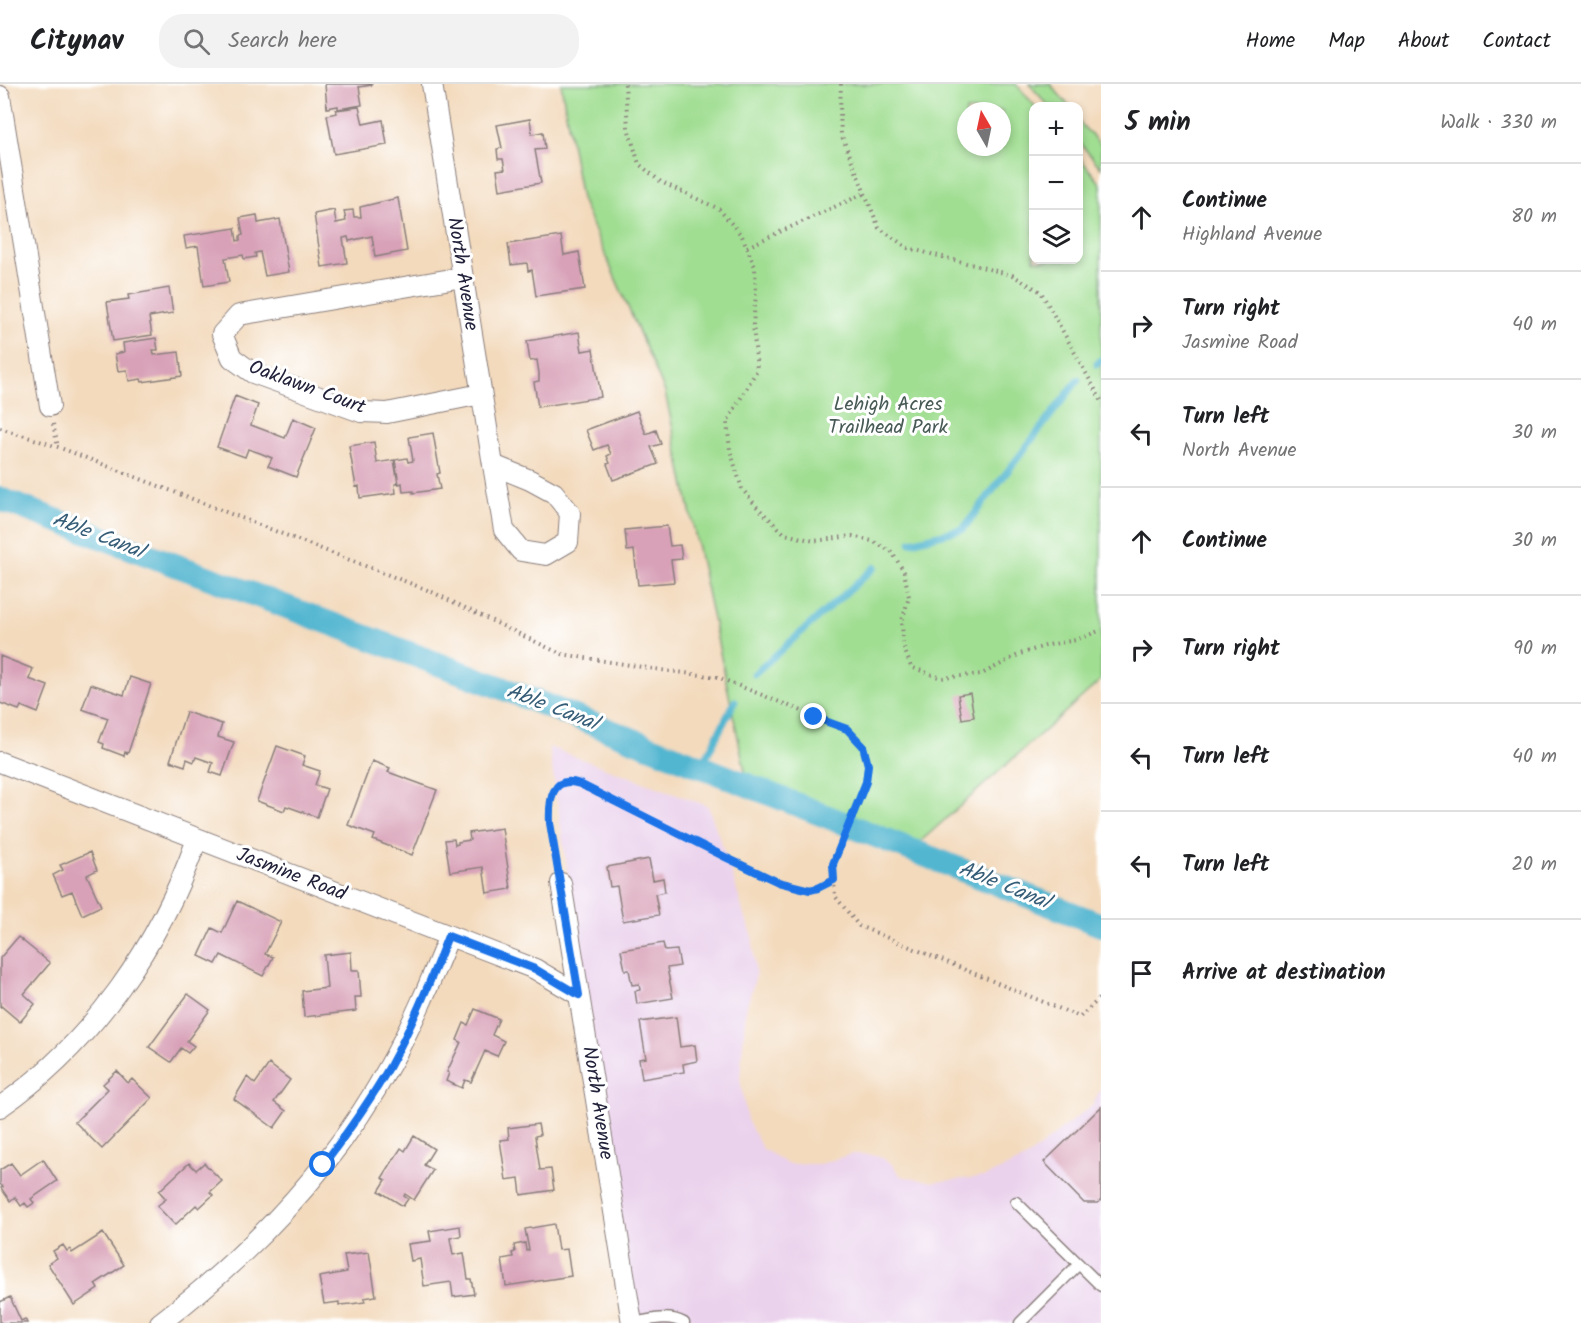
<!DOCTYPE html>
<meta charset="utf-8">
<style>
body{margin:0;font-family:Kalam,sans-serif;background:#f2f2f2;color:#202124}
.controls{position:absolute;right:18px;top:18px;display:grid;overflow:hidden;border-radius:12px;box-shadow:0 3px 9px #0003}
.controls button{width:54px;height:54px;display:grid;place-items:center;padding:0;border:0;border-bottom:2px solid #e0e0e0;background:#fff;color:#202124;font:30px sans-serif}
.compass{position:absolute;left:957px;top:18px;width:54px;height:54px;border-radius:50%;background:#fff;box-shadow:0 3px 9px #0003;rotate:351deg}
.stop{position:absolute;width:18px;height:18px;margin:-14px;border:4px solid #1a73e8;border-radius:50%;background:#fff}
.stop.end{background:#1a73e8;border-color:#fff;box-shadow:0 2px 6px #0008}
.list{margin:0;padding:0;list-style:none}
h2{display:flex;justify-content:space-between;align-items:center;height:78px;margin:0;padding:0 24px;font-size:26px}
h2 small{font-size:20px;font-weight:400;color:#757577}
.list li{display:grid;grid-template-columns:39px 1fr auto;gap:18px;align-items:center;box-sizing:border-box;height:108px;padding:0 24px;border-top:2px solid #e0e0e0}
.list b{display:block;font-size:22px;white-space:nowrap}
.list p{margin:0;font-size:20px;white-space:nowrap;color:#757577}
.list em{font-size:20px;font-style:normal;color:#757577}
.icon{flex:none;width:33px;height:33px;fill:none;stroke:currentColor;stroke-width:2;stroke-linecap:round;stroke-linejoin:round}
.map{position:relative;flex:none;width:1101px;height:1239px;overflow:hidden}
header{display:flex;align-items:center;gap:36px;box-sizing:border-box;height:84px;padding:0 30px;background:#fff;border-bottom:2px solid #e0e0e0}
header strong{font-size:28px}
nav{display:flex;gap:33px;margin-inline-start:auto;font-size:21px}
.search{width:420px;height:54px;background:#f2f2f2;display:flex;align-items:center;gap:15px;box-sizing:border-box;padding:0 21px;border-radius:24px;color:#757577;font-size:22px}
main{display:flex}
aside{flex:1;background:#fff}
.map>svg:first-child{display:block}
</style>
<header>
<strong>Citynav</strong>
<div class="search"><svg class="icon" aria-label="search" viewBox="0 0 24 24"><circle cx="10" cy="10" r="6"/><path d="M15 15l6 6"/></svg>Search here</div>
<nav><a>Home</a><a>Map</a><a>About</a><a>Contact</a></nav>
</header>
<main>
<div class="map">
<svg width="1101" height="1239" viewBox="0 0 1101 1239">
<rect width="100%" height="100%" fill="#fff"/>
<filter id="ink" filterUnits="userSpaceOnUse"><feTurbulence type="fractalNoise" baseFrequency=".0167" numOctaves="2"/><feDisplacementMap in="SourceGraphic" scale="12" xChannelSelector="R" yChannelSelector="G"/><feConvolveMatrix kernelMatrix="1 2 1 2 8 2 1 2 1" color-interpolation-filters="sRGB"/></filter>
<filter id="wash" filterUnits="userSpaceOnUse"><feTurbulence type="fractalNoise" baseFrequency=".008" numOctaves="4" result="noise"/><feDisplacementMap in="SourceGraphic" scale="24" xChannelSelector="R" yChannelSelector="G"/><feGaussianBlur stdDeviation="1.35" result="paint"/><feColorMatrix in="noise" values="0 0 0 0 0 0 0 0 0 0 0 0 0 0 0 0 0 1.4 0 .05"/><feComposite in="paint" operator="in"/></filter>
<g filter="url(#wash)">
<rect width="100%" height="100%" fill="#f3dabd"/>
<path fill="#ead1ec" d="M549,663L708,722L732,790L744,831L752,850L756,892L746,924L740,994L747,1036L762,1064L787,1080H820L852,1070L877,1071L891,1079L901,1092L933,1098L984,1093L1025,1075L1093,1020L1101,1004V1239H634Z"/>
<path fill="#a0de92" stroke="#618066" stroke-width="1.5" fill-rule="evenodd" d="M561,0H1016L1035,22L1034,176H1078L1079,73L1101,100V596L911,766L748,701L665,308L581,115ZM966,27H1002V63H966Z
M1029,0H1050L1069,22H1049Z
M1078,37L1101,61V84L1079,58Z"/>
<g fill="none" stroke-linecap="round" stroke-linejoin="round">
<path stroke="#52b6d0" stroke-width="7" d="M1097,280L1101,276
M911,458L963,445L1078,296
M754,590L875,483
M701,683L735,617"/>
<path stroke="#52b6d0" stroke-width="24" d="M0,415L502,604L1101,841"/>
</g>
<g id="blocks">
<path fill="#d8a1b7" d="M325,0H372V1L359,3L362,21L338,25V22L327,24Z
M359,23L363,40L383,36L387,61L334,70L327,31L337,29L336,26Z
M530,35L532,50L543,48L545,65L535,66L541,99L500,106L497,86L505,85L503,75H498L497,65L502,64L497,41Z
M398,114L407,167L375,173L372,152L349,157L348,153L343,154L347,179L322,183L314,130L334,126L336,139L346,137L344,127L353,126L354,133H361L360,123Z
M257,131L258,139L280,135L289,188L265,192L260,168L255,169L256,173L244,175L243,171L225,174L229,198L204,202L198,162L186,164L184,152L235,144L237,157L240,156V152L243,151L240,134Z
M561,152L564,171L579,168L585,205L536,212L532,186L528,187L527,179L511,181L508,160Z
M169,204L173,229L149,233L152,251L113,257L107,218L129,215L128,211Z
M579,248L582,267L593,265L601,313L538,323L534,298L539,297V289L537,276L530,277L527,257Z
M156,254L158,266H153L154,271L179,268L182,292L142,298L141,295L129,297L127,286L118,287L115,270L124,268L123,259Z
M235,312L258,321L251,341L285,354L293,334L316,344L296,393L268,382L272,374L260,369L248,365L245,373L217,363Z
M637,327L646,350L656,346L661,360L651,363L658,380L613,396L607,380L610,379L607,372L611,370L607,361L594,366L586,346Z
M433,349L440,389L437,390L440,405L413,409V407L403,408L402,399L399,400L395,376L407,374L408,378L413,377L409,353Z
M374,358L377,379L394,376L398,400H395L396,409L360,414L359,402L356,403L349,362Z
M667,442L670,462L680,461L682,475L671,476L674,498L638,501L634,466L627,467L625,446Z
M0,572L33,585L29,595L48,602L38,629L21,622L19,626L0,619Z
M130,593L151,600L128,669L125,668L124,672L103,664L104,660L99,658L108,634L82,625L91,600L124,611Z
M970,609L974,633L962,635L958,611Z
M186,628L222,640L218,653L234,658L222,692L210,688L213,679L196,673L194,678L187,675L185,682L170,677Z
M277,662L305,672L302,681L320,687L315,701L327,705L317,733L286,722L284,727L257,717Z
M372,677L390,684L388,688L437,706L412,771L373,756L375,751L348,741Z
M502,744L511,805L487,809L483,783L450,788L445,756L454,755L455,761L458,760V758L470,756L469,749Z
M90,768L97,786L87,791L101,822L82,831L72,807L62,811L53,791L63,786L60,781Z
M649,775L653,796L663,794L665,808L655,810L659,831L623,837L617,802L610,803L607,783Z
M237,817L281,838L265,870L273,873L263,892L221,871L216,880L199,872L212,844L222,849Z
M18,853L50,879L24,910L35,920L20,938L1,922L0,924V874Z
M663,859L665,867L677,866L680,882L667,884L673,914L637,920L635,907L640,906L639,900L632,901L629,886H625L621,866Z
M351,868L352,886H359L361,913H355L356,927L304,933L302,907L327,904L324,871Z
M188,910L210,926L187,957L194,962L188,969L181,964L171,978L149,963Z
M475,925L499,935L492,951L504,957L497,972L485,967L471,998L465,996L462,1004L446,997L449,989L447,988L461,958L457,956L464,939L468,941Z
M676,933L680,963L695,961L697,977L683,980L684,988L642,995L639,975L646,974L640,938Z
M269,980L290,996L274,1018L286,1027L274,1044L234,1015L247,993L255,1000Z
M117,987L128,999L132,995L152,1014L102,1065L75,1038L108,1005L103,1000Z
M1101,1023V1116L1098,1119H1084L1044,1078Z
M538,1040L540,1051L535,1052L540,1086L551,1085L554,1106L521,1111L519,1094L506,1096L500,1056L509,1055L508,1044Z
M414,1052L434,1065L424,1081L433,1086L414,1116L405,1110L404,1112L408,1115L403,1122L379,1107L386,1096L382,1094L401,1064L405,1067Z
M43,1075L57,1097L31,1115L34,1119L28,1123L25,1119L21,1122L15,1113L10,1117L1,1104L3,1103L0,1100V1086L11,1079L20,1091Z
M189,1079L196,1086L204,1079L222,1097L210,1108L213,1111L199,1124L196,1121L175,1141L157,1122L166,1115L159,1107Z
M554,1140L558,1166L567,1165L571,1192L506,1202L502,1175L513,1173L512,1169L515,1168L514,1161L525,1159L526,1167L529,1166L525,1145Z
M460,1142L461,1152L450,1154L453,1171L464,1169L468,1195H471L474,1210L453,1213L451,1198L424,1202L420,1175L411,1177L408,1160L431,1157L429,1147Z
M103,1149L124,1181L95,1200L98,1205L74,1221L48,1180L57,1174L53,1167L63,1161L67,1167L70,1165L72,1169Z
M369,1168L376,1212L364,1214L365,1218L351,1220L339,1221V1218L324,1220L319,1193L347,1188L344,1171Z
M10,1213L21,1237L25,1235L27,1239H0V1218Z"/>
</g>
</g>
<g filter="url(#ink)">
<use href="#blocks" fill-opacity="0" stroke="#8a7e7c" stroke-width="1.5"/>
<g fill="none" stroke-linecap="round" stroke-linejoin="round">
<g stroke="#8a7e7c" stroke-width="13">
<path id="service" d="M1016,1118L1101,1202
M633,1239C651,1236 668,1230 684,1239
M1020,1239L1079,1180"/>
</g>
<g stroke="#8a7e7c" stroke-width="22">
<path id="minor" d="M432,0L493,381
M0,12L50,322
M463,193L239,231L222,250L232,274L253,289L361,328L387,329L481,310
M493,381L530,396L554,409L570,429L568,458L546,471L521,467L504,446Z
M0,678L535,885L579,911
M561,799L632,1239
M0,1023C93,959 160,860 197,755
M160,1239C252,1169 334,1083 390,981C413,940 431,896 449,852"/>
</g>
<path stroke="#8a7e7c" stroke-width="4" stroke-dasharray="1.5 4.5" stroke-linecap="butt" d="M625,0L628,44L639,80L661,98L719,125L742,152L755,183L756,211L753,240L757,286L727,338L730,366L742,405L757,423L785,450L814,457L852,452L872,457L892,468L904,488L909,513L902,537L903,561L911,583L941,594L982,590L1020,570L1048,561L1076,556L1101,546
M841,0L840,27L841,50L879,144L908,164L1012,191L1041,208L1101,316
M747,163L865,109
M53,340L58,363
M0,344L58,363L430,507L561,570L661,586L717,593L847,645L863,662L868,681L866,698L833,781L834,796C809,809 805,804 778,798L570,697C536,704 553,757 558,781
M834,796L835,812L859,842L1080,933L1101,913"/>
<use href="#service" stroke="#fff" stroke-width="10"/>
<use href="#minor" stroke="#fff" stroke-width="20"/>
</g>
</g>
<g fill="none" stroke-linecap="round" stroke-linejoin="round" filter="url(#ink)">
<path stroke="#1a73e8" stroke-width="8" d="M323,1081C347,1049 370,1017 390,982C413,940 431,896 448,852L535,885L579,911L550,739C549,717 551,690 580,700L727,774L778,798L810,806L818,804L834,796L833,780L866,698L868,681L863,662L847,645L814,633"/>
</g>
<g text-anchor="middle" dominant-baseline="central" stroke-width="6" stroke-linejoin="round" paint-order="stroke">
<g font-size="20" fill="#22223b" stroke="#fff">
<text transform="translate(462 190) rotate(81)">North Avenue</text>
<text transform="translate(307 304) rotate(20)">Oaklawn Court</text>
<text transform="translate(291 791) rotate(21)">Jasmine Road</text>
<text transform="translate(597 1019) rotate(81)">North Avenue</text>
</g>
<g font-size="20" fill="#485a55" stroke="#fff">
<text x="888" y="321">Lehigh Acres<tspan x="888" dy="23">Trailhead Park</tspan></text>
</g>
<g font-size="21" font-style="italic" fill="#355d77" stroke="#fff">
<text transform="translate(98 452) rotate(21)">Able Canal</text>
<text transform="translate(552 624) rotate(21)">Able Canal</text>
<text transform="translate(1004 802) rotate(22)">Able Canal</text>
</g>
</g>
</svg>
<div class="controls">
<button>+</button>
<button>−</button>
<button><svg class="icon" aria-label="layers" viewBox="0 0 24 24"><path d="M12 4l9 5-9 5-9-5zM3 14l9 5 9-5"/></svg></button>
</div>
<svg class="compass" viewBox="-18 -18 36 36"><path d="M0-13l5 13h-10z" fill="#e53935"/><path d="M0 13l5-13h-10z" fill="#757577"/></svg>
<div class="stop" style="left:323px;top:1081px"></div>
<div class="stop end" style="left:814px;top:633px"></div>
</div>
<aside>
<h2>5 min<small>Walk · 330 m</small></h2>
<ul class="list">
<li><svg class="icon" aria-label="ahead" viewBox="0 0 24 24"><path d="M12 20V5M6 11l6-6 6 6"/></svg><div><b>Continue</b><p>Highland Avenue</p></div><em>80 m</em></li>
<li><svg class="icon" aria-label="right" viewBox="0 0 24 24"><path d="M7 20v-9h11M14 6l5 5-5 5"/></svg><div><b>Turn right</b><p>Jasmine Road</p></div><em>40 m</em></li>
<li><svg class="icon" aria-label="left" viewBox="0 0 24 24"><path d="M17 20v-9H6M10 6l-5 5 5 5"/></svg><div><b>Turn left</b><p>North Avenue</p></div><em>30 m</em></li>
<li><svg class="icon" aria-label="ahead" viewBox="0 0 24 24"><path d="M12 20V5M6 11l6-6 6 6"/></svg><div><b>Continue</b></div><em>30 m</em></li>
<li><svg class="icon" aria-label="right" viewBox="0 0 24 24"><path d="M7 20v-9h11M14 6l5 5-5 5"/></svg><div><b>Turn right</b></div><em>90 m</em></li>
<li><svg class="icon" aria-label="left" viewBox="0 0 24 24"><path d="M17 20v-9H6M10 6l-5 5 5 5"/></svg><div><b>Turn left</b></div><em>40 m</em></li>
<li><svg class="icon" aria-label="left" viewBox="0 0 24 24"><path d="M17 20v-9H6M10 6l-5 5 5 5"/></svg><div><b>Turn left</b></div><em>20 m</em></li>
<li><svg class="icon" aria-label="arrive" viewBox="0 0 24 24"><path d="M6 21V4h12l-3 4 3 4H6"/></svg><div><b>Arrive at destination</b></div></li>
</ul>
</aside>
</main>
